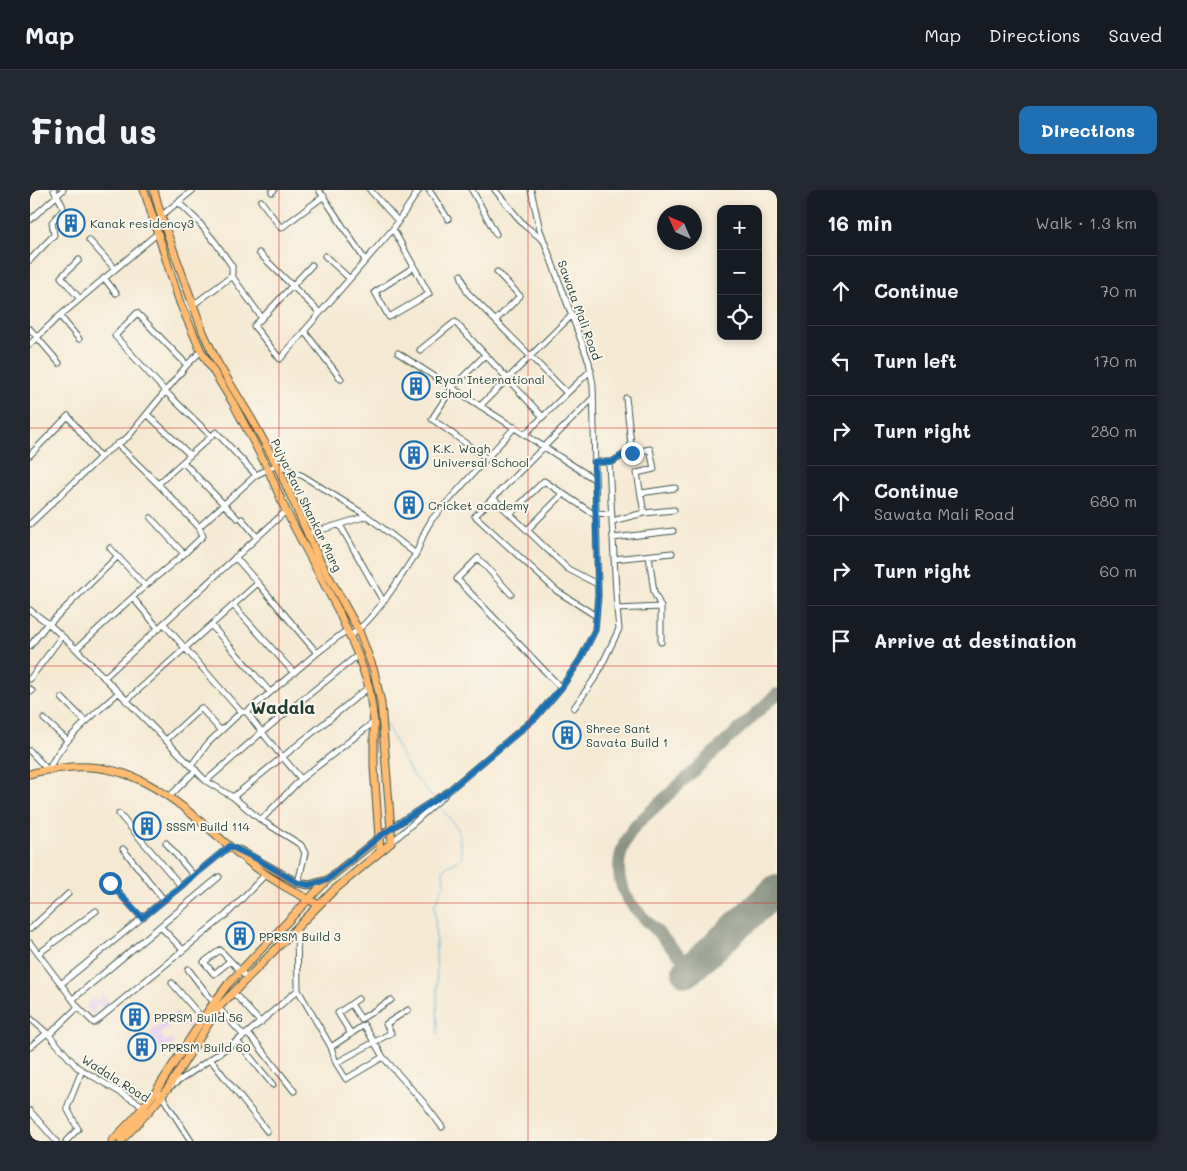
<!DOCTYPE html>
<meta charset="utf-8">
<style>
body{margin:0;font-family:Mali,sans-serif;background:#242831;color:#f1f3f6}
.controls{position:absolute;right:15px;top:15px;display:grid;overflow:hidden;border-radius:10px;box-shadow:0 2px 8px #0003}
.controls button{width:45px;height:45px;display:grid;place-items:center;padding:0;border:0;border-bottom:1px solid #363941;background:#171b24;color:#f1f3f6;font:25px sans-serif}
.compass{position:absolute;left:627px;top:15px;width:45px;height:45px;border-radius:50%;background:#171b24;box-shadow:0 2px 8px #0003;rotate:315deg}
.stop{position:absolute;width:15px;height:15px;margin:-11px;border:4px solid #1f6fb2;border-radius:50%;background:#fff}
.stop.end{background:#1f6fb2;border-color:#fff;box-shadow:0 1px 5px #0008}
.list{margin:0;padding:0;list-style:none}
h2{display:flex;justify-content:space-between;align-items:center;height:65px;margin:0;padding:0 20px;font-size:21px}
h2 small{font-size:16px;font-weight:400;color:#9ea1a6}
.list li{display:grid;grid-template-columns:32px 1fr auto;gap:15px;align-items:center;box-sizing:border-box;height:70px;padding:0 20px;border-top:1px solid #363941}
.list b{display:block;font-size:19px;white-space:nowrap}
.list p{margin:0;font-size:16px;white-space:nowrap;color:#9ea1a6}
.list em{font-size:16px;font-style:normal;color:#9ea1a6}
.icon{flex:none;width:28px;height:28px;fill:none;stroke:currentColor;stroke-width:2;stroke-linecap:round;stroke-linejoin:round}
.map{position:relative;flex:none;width:747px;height:951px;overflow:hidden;border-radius:10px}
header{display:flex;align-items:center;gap:30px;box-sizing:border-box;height:70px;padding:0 25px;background:#171b24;border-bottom:1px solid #363941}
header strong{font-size:24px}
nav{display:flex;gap:28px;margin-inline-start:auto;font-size:18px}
.intro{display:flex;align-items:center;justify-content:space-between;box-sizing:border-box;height:120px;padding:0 30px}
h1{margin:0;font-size:35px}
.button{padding:12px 22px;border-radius:10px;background:#1f6fb2;color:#fff;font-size:18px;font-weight:700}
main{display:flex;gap:30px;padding:0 30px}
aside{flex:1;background:#171b24;border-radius:10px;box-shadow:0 2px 8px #0003}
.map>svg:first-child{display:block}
</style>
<header>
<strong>Map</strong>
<nav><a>Map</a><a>Directions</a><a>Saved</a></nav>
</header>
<div class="intro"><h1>Find us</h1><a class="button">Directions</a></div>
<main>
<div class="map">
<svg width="747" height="951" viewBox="0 0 747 951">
<rect width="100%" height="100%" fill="#fbf7ec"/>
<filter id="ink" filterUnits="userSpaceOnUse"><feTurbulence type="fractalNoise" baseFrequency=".02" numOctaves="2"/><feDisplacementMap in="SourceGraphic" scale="10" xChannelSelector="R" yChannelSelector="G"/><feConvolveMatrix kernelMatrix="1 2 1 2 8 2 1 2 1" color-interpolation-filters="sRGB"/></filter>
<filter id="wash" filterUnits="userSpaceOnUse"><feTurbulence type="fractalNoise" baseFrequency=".0096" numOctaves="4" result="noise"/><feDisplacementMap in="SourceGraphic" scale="20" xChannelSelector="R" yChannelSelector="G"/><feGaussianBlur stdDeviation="1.12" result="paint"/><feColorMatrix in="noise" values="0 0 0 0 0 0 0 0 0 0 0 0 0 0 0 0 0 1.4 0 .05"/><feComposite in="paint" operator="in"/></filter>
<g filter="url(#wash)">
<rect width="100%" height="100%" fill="#f5e9d2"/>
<path fill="#e7d2ef" d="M72,805L81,814L74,820L68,816L64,819L66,822L63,825L56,816L64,808L67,810Z
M145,822L160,834L157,838L148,830L130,844L136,851L141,848L144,851L135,865L119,843Z"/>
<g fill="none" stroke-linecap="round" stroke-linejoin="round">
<path stroke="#5eb2da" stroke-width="1" d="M173,150L180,165
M356,534L380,581L403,608
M407,613L428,639L432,668L413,679L414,694L405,714L408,844"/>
<path stroke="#8a9383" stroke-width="12" d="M661,778C649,765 636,752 624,738C616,730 607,722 600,712C581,686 588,653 610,631L747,504"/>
<path stroke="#8a9383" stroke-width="30" d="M657,782L747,699"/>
</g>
</g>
<g filter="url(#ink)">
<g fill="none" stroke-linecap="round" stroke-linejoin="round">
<g stroke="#3f574c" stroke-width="7">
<path id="minor" d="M289,0L335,70
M340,0L368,31
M399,0L418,29
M442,0L466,44
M465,0L494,35L513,50
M242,2L244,0
M231,11L251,38L294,6
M148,12L167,30L185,52L202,76V86L232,128L224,136L250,169L363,39L389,0
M131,26L163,0
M0,30L33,0
M363,39L399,104L359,127L345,102L384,77
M59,50L85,79
M229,63L290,123
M295,66L319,88
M0,70L24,45L22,32L33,20C34,13 26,7 24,0
M49,70L31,87L50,109
M431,85L437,102L536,202
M74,88L86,103
M163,115L202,86
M30,126L49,149
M232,128L282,75
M466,130L490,106L467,82
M0,139L29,173
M274,141L311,189
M0,154L25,130L128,43
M390,160L425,132L512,226
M368,163L564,289
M455,165L422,198L402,229L456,268
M157,175L107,123L85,146L135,201L181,246
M563,208L445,326L527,401L566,426
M596,208L602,263
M450,216L542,125
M117,224L160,265
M495,244L561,180
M87,254L128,294
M0,265L38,226L70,267
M153,272L207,328
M564,272H582L593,265L620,259L624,279L607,283L614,323L582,331L579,272
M611,303L645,298
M463,308L538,379L567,394
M565,323L582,324
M614,323L644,320
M480,324L514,291L565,325
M212,329L227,347
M582,331L587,419L631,417
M0,334L75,263L98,247L157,175L171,161
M310,335L353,411
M169,337L128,294L186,242L226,285
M497,340L533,304
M278,344L337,326L386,364C370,387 343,433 319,446
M583,348L643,341
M154,364L173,346L169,337L226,285L247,275L273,286L337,326
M386,364L395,341L402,329L485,237
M619,366L624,402L631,417V452
M584,369L642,363
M228,393L287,463
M115,396L154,364L121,328
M481,404L448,368L427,389L531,498
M103,408L129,439
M203,415L264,483
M0,420L19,434L44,457L176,591L203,607L231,630L271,655L275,663L268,693
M19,434L87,367
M134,434L211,522L178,553L161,576
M181,435L240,502
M0,456L18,433
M46,459L115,396L80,358
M74,488L256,321
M0,489L32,446
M0,499L2,501
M32,508L56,532
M96,511L228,393L205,367
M544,518L567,485L589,439L587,419
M211,522H217L287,463L317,440
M217,522C233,546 253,567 271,589
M14,529L37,550
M136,550L171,518L190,540
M0,561L17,579
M19,579C34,547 62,527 88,503
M176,591L231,543L328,465
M140,606L166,580
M203,607L339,497
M89,624L151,696
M231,630L271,589L344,532
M361,638L417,602L506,527L531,498L550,470L565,440L568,405L563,195L559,172L510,40L501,0
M362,652L414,606
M136,653L164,686
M93,659L134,710
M80,693L112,728
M130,736L153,760
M267,737L268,800L301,857L334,835L353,867L316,889L306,873L301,857
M0,739L38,704
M0,753L31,794
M8,764L66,721
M200,771L184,784L174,772L190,760L217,788
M158,779L184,813L214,846
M142,793L173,829
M203,802L231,833
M43,809L189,687
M321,814L331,829L361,810
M48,817L31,794L200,656
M0,828L19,845L47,877L115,917
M217,844L224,850L264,901
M321,844L308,823L328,809
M19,845L48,817L64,833L196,725L236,684
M207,851L243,895
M0,857L17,843
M353,867L394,913L412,937
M181,870L237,941
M306,873L361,843L356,834L378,820
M140,897L214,846L268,800
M126,901L132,906L161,951
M0,921L26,951
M36,951L48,939L37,918L52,880"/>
</g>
<g stroke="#3f574c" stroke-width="9">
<path id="major" d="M114,0L150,113L171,161L203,213L238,279L256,321L308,420L328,465L339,497L344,532V577L350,662
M0,584C11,580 22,579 33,578C115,567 162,628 220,673C243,691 264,702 289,715L303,701L362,652L351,513L344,481L329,441L288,367L247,275L221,228L187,172L173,142L131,26L124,0
M209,660L268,693L279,695L297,690L361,638
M82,951L104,928L126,901L180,818L198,794L297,690
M91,951L120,920L138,898L189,817L289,715"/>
</g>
<use href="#minor" stroke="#fff" stroke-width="5"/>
<use href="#major" stroke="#ffbb71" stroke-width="7"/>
</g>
</g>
<g fill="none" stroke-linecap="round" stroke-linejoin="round" filter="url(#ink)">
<path stroke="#1f6fb2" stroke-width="6" d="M80,693L112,728L200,656L225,668L268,693L279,695L297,690L350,646L417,602L506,527L531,498L550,470L565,440L568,405L564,272H582L593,265L602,263"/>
</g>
<path fill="none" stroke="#d62828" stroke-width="1" stroke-opacity="0.55" d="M249,0V951M498,0V951M0,238H747M0,476H747M0,713H747"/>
<defs>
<g id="building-ring" transform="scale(1.4375)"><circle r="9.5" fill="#fbf7ec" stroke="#1f6fb2" stroke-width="1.5"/><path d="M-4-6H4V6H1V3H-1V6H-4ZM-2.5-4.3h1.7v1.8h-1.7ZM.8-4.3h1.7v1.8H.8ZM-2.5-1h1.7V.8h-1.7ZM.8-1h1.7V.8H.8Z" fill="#1f6fb2"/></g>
</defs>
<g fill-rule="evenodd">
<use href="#building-ring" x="41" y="33"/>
<use href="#building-ring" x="386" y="196"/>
<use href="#building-ring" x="384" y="265"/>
<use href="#building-ring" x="379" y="315"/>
<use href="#building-ring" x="537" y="545"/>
<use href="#building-ring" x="117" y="636"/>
<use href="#building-ring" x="210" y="746"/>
<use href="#building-ring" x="105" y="827"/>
<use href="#building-ring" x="112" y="857"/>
</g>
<g text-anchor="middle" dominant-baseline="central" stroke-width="4" stroke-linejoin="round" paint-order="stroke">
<g font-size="12" fill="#1f3d34" stroke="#fbf7ec" text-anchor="start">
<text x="60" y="33">Kanak residency3</text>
<text x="405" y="189">Ryan International<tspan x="405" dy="14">school</tspan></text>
<text x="403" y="258">K.K. Wagh<tspan x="403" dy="14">Universal School</tspan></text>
<text x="398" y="315">Cricket academy</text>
<text x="556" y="538">Shree Sant<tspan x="556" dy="14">Savata Build 1</tspan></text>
<text x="136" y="636">SSSM Build 114</text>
<text x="229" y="746">PPRSM Build 3</text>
<text x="124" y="827">PPRSM Build 56</text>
<text x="131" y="857">PPRSM Build 60</text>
</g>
<g font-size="12" fill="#1f3d34" stroke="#fbf7ec">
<text transform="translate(550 120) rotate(70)">Sawata Mali Road</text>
<text transform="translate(277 315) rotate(64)">Pujya Ravi Shankar Marg</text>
<text transform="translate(86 888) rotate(32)">Wadala Road</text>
</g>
<g font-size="18" font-weight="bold" fill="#1f3d34" stroke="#fbf7ec">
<text x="253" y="517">Wadala</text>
</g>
</g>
</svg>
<div class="controls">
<button>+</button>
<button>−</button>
<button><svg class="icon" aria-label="locate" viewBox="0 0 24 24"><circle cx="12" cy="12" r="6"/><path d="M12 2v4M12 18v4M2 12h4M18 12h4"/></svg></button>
</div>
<svg class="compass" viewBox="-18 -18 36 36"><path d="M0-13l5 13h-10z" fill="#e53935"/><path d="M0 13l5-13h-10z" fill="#9ea1a6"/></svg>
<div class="stop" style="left:80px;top:693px"></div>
<div class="stop end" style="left:602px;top:263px"></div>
</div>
<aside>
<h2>16 min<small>Walk · 1.3 km</small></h2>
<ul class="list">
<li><svg class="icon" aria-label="ahead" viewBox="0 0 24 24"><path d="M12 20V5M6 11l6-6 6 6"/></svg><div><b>Continue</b></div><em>70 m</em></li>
<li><svg class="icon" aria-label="left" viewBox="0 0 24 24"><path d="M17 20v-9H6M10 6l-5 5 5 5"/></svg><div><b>Turn left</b></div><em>170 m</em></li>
<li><svg class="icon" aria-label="right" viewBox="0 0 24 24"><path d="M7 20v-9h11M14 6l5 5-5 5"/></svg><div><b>Turn right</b></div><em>280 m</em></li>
<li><svg class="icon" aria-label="ahead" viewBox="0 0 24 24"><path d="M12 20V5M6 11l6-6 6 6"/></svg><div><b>Continue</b><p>Sawata Mali Road</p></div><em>680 m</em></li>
<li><svg class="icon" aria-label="right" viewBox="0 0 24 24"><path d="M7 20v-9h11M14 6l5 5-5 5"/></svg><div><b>Turn right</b></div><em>60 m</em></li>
<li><svg class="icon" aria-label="arrive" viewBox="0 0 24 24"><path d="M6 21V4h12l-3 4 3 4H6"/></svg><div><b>Arrive at destination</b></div></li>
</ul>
</aside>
</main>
